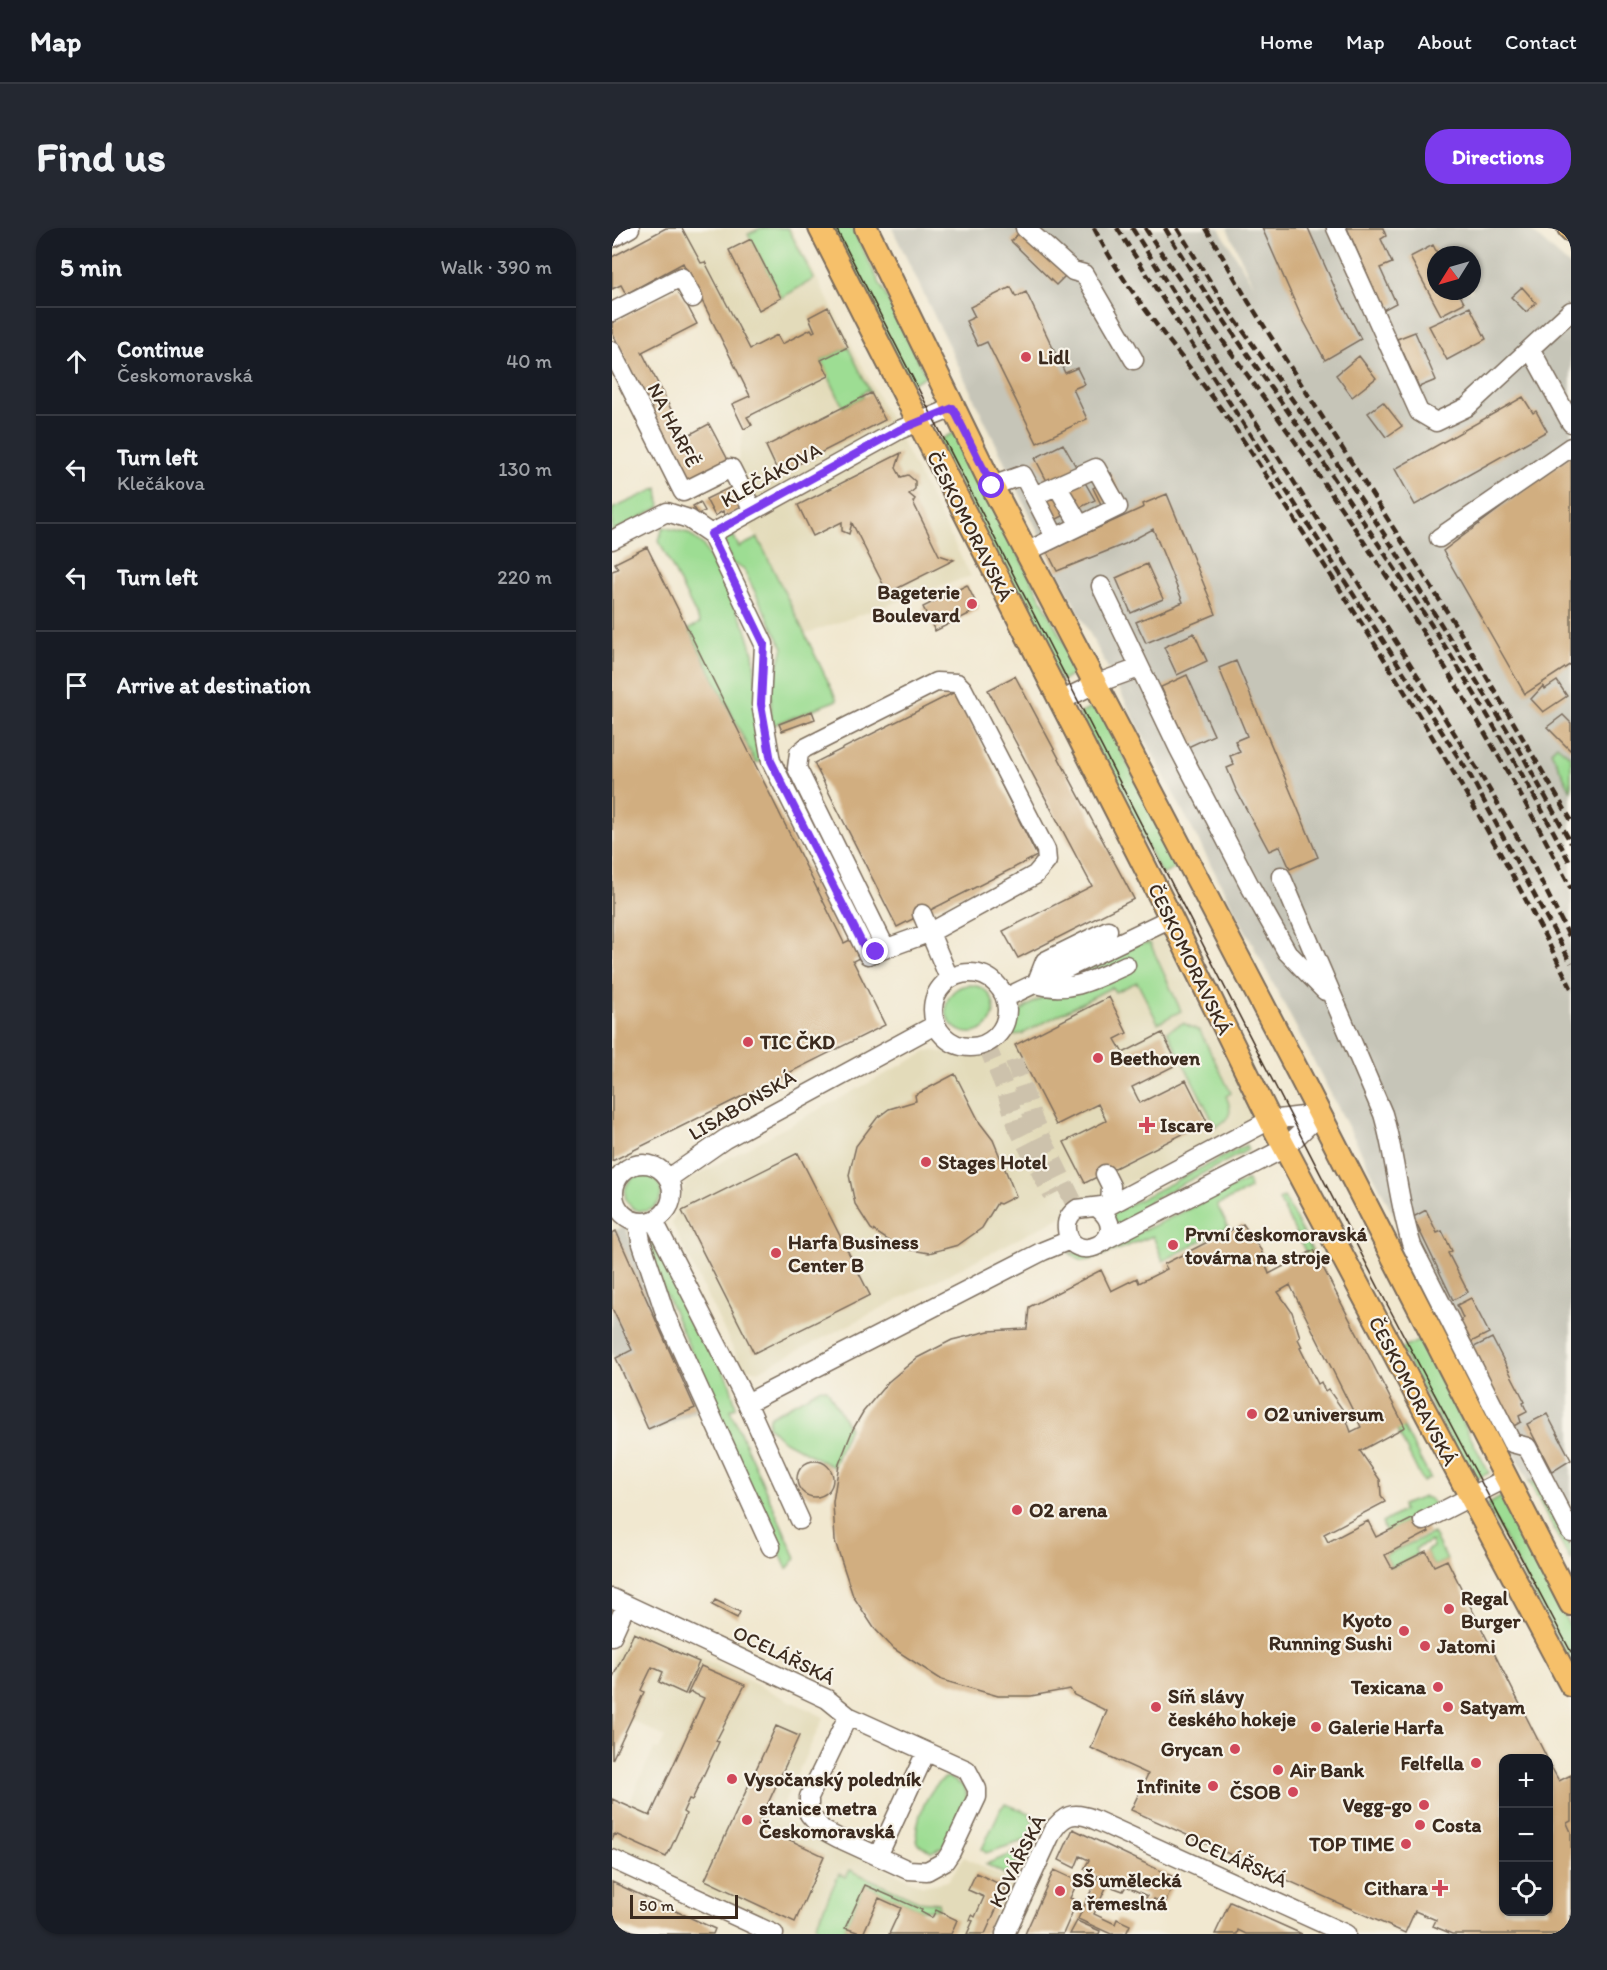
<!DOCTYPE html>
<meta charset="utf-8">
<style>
body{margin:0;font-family:Itim,sans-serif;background:#242831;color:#f1f3f6}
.controls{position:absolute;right:18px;bottom:18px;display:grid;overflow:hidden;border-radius:12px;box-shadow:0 2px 4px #0004}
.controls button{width:54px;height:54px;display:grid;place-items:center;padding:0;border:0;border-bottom:2px solid #363941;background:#171b24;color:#f1f3f6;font:30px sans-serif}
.compass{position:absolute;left:815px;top:18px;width:54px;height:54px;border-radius:50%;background:#171b24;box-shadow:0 2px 4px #0004;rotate:233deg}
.scale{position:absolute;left:18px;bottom:15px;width:108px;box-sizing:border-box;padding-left:6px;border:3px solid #3b2a1e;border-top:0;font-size:16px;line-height:21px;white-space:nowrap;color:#3b2a1e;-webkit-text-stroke:4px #f7f3e8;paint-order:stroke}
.stop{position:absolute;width:18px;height:18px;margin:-14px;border:4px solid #7c3aed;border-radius:50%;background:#fff}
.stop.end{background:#7c3aed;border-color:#fff;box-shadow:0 2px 6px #0008}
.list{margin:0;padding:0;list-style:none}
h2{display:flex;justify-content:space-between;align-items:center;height:78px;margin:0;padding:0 24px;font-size:26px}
h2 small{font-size:20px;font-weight:400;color:#9ea1a6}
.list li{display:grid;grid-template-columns:39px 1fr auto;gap:18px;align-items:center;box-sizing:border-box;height:108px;padding:0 24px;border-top:2px solid #363941}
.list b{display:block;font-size:22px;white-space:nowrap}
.list p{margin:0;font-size:20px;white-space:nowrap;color:#9ea1a6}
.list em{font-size:20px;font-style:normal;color:#9ea1a6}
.icon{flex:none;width:33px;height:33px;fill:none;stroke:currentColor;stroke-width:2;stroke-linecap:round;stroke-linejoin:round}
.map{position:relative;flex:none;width:959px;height:1706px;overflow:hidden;border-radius:24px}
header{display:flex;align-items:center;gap:36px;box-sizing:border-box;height:84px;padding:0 30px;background:#171b24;border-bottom:2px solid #363941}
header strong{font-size:28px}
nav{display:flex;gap:33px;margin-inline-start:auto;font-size:21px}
.intro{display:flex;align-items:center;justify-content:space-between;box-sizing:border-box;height:144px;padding:0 36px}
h1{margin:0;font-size:42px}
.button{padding:15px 27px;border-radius:24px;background:#7c3aed;color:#fff;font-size:21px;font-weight:700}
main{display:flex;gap:36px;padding:0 36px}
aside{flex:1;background:#171b24;border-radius:24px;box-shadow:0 2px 4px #0004}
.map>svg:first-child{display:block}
</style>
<header>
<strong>Map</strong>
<nav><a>Home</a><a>Map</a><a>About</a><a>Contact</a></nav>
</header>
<div class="intro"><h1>Find us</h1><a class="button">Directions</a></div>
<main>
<aside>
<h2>5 min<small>Walk · 390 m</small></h2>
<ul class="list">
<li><svg class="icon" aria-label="ahead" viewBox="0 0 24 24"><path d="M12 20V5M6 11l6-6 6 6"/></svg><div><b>Continue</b><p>Českomoravská</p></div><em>40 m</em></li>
<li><svg class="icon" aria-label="left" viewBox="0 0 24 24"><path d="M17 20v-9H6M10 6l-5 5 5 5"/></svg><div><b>Turn left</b><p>Klečákova</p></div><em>130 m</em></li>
<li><svg class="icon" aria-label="left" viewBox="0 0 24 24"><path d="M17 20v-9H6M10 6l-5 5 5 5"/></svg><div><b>Turn left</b></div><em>220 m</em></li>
<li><svg class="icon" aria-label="arrive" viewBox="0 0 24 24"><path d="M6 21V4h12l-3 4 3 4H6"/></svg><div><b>Arrive at destination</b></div></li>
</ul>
</aside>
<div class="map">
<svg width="959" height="1706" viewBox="0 0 959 1706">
<rect width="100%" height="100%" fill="#f7f3e8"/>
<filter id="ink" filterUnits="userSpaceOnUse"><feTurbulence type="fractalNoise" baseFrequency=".0167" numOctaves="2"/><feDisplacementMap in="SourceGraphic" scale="12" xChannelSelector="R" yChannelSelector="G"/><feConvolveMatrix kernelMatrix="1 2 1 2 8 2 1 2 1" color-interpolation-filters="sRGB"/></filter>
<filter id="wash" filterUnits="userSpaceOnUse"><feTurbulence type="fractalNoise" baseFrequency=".008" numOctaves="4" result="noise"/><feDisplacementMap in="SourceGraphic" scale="24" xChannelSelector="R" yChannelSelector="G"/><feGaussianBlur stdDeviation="1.35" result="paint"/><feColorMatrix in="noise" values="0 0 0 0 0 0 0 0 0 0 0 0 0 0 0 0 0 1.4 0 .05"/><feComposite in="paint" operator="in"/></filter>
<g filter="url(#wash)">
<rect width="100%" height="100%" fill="#f1e8d0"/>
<path fill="#e3dbba" d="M52,0H179L359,348L193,406L123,269L121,258L132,201L120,176L137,168L91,72Z
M550,702L646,889L146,1143L130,1139L60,996L74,953L318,822L360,829L390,815L406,772Z
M18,1396L212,1489L165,1589L311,1658L336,1653L352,1629L405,1657L384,1706H185L0,1624L1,1609L42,1521L47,1522L53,1509L0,1483V1436Z"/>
<path fill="#c6c5b8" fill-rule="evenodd" d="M280,0H607L642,59L615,0H916L959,39V529L945,517L939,523L959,563V1322L924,1256L916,1252L764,952L445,343ZM824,27H860V63H824Z
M13,998L88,1182L37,1206L0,1125V1004Z"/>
<path fill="#9ddd93" stroke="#6c8458" stroke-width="1.5" d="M149,0H176L202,51L169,70L136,6Z
M217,0H240L314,148L297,157Z
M236,119L259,165L255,162L250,165L251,169L231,179L209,132Z
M343,204L467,444L449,453L325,213Z
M46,260L48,279L0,304V281Z
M51,299L76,305L91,317L134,401L141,425L153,531L144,535L77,401L88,395L47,313Z
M121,307L127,319L146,310L225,472L159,498V462L171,420L131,340L120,336L111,311Z
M485,477L568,638L550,647L467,486Z
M945,517L959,529V563L939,523Z
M538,715L569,783L546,795L525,754L503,764L500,759L410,806L401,807L398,804C402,781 419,777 436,766C441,763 444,756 449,753C472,738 501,728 526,716Z
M334 781a24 24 0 1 1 48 0a24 24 0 1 1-48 0Z
M571,795L588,803L619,865L614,868C621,884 619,890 604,899L555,803Z
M634,917L636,922L539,972L510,998H504L499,986Z
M13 965a18 18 0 1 1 36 0a18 18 0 1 1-36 0Z
M636,952L638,961L605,977L616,999L551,1033L541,1008L478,1032L469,1033L455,1023L462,1025L503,1014L541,998Z
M672,969L709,1039L703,1042L667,972Z
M35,1005L44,1012L118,1156L124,1179L118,1182L184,1330L175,1341L45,1046Z
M808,1112L877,1245L860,1253L789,1121Z
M209,1160L215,1161L237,1200L221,1239L169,1211L156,1198L157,1189Z
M781,1179L818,1250L811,1254L775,1182Z
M917,1253L924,1255L959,1322V1334Z
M812,1269L818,1271L823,1278L774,1305L770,1295L791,1283L790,1277Z
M889,1269L959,1401V1437L875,1277Z
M821,1305L835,1332L822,1338L814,1323L821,1319L819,1313L803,1321L805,1327L780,1340L773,1327Z
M336,1549L353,1559L355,1571L332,1619L319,1624L306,1615C299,1598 318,1554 336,1549Z
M393,1576L418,1585L422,1599L414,1612L374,1625L370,1621L389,1580Z
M405,1624L409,1626L397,1649L374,1636Z
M238,1642L306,1673L326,1675L327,1681L310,1682L253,1657L233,1700L245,1706L208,1704L204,1697L227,1646L234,1649Z"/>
<g id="blocks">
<path fill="#d1ae80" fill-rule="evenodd" d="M54,0H70L89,35L93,34L138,121L165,107L170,116L199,101L201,104L203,103L197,89L216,79L236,119L209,132L217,148L135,189L140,197L132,201L120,176L138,168L71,35L14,66L9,57L0,61V29Z
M650,0H696L727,69L749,111L713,132L688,86Z
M735,0H771L774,8L769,11L780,35L768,40L784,75L771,82Z
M409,3L454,47L444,57L399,13Z
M139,11L169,70L147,82L117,22Z
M821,17L826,27H824V63H846L852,75L829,87L798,29Z
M399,59L404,69L414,64L453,145L465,140L473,156L461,161L475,191L425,215L375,114L366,118L354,93L363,89L358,79Z
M910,59L924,75L914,84L899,69Z
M66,60L85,96L30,124L73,209L97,196L117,234L74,256L0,104V95Z
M858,79L874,111L835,132L817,98Z
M803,104L824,152L807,159L785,111Z
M747,128L764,150L740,169L724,147Z
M259,165L273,192L167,246L154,218Z
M911,169L921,185L924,183L935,203L803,277L783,241Z
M771,174L790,198L774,209L756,185Z
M451,216L483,272L441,293L431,274L437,257L423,230Z
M289,225L284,240L289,249L296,247L303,253V261L297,266L303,271L301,274L327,327L342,332L272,367L269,360L272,358L240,295L237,306L230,303V294L201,308L186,277Z
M959,227V436L913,466L831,323Z
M499,245L509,266L489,276L481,260L485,258L483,253Z
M121,258L129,281L113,289L111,283L103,288L94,271Z
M555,266L604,386L534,415L524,394L571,374L541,301L513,316L445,343L435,323L532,279L531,276Z
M88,274L93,283L86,286L81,278Z
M35,319L232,715L242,710L251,728L241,733L273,797L0,933V343L6,341L3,335Z
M535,336L551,371L519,385L504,350Z
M355,357L367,381L323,403L311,379Z
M582,405L595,433L565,447L552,419Z
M624,433L706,629L678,641L668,618L657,623L624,562L615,540L622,537L618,528L628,524L623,513L635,508L607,440Z
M575,447L602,507L576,519L549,459Z
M403,448L522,671L406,730L391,703L480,658L376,462Z
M945,453L955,468L931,484L919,471L931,458L933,461Z
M343,464L425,628L285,699L202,535Z
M200,483L203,491L170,503L167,496Z
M951,487L959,495V523L935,499Z
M497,769L515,805L503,811L511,825L550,805L566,836L520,859L528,875L574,852L595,894L473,955L452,914L494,893L492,888L486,876L444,897L403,817Z
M343,846L368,895L381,912L404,968L388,976L385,975L370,1000L346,1017L317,1025L288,1020L259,1001L243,976L237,947L244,918L265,890L277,881L304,873L303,867Z
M186,925L258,1067L142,1125L70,983Z
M814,982L825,1005L830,1003L840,1023L836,1025L856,1064L841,1072L801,989Z
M631,996L649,1022L657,1046L702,1022L793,1199L748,1223L768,1252L769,1267L773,1274L712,1306L716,1314L756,1293L764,1309L808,1287L817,1304L773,1327L780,1340L814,1323L822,1338L835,1332L935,1530H891V1683L936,1684V1533L947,1553L959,1547V1593L955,1595L959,1604V1706H840L821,1698L824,1692L803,1683L793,1705L519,1582L536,1546L479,1520L495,1483L462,1467L458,1461L419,1468H386L330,1452L282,1421L262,1400L241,1368L223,1313L221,1274L227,1236L241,1201L251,1184L276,1154L305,1130L340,1112L377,1103L415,1101L417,1079L489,1042L499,1063L525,1050L527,1055L555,1041L552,1036ZM678,1057L749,1199L739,1204L731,1182L716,1161L713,1163L709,1154L706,1156L688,1120L690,1119L686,1111L688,1109L680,1084L666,1064Z
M4,1003L83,1180L36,1201L4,1130L20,1122L0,1080V1005Z
M859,1070L877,1105L855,1116L844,1094L851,1090L845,1077Z
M880,1110L913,1174L911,1175L915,1184L907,1188L909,1194L900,1199L858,1121Z
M935,1186L959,1232L940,1244L915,1196Z
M185 1251a18 18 0 1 1 36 0a18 18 0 1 1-36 0Z
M103,1372L128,1384L125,1390L100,1377Z
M22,1405L87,1434L73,1466L47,1454L51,1444L40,1439L29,1462L32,1464L0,1532V1451Z
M89,1438L133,1457L104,1513L107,1514L80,1572L77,1571L71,1584L74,1586L57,1624L54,1629L3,1606L0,1612V1571L38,1588L92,1470L79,1464L75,1467Z
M164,1498L187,1508L146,1597L212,1628L183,1694L93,1652Z
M461,1601L564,1650L553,1675L542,1671L538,1680L526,1675L528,1672L533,1674L535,1668L514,1658L511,1663L500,1659L502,1653L498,1651L482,1686L503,1696L505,1691L518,1697L514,1706H499L466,1691L486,1648L472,1641L477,1632L468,1628L463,1640L447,1632Z
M442,1642L466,1653L458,1670L465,1673L458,1690L451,1706H413Z
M364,1645L394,1659L373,1706H355L361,1693L358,1692L360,1687L363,1689L372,1669L356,1662Z
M0,1654L103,1701L101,1706H28L3,1696L0,1694Z
M253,1657L310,1682L309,1684L320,1690L324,1682L345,1692L339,1706H277L289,1680L267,1670L251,1706L233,1700Z
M618,1674L643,1685L690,1706H634L626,1702L625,1706H603Z
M465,1693L488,1703L487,1706H458Z"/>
</g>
</g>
<g filter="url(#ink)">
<use href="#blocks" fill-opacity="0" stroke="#7b6c5c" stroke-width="1.5"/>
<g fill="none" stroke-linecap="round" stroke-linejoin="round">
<path stroke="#cdc2ac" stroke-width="18" stroke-dasharray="18 9" stroke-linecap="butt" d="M374,816L393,861L405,899L440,967
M402,832L422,893L465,981"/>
<g stroke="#7b6c5c" stroke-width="21">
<path id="minor" d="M413,0L461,43L472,46L522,132
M724,0L807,184L824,194L855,179L959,83
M0,10L18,0
M0,84L69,49L81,70
M919,122L959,195
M0,123L71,264L119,240L141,283
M380,258L411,247L422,268L484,240L506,279L414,324
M445,258L468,297
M422,268L443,309
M99,306L152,416L149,476L159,533L256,727L319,704L423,647L435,633L434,622L351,461L345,455L324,454L193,520L187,525L185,540L273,719
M827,310L959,219
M0,312L55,284L77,291L99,306L287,202L341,180
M489,358L567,521L638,658L675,724L713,763
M448,473L483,456L527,440
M669,648L771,886C784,930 786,975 800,1018L900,1215L915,1219L959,1304
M310,686L337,750
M496,702L433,733L424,756C457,766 484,751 514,737
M321 782a37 37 0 1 1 74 0a37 37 0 1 1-74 0Z
M393,770L559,690
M2 965a29 29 0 1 1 58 0a29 29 0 1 1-58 0Z
M493,946L499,958L498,977
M57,950L113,911L323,797
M487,981C523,1012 458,1040 455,1001C454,993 458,986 465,981L498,977L658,892L708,886
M42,993L135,1175L188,1292
M26,995L29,1013L54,1088L159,1319
M493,1012L673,920L708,886
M135,1175L431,1023L458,1012
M811,1293L895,1250
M0,1370L215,1471L236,1488L355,1542L365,1561V1569L339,1624L333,1633L315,1643L296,1642L226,1610L211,1602L197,1586V1569L236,1488
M0,1408L14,1377
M266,1628L314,1524
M0,1631L162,1706
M393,1706L440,1604C451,1587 461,1583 481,1591L734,1706"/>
</g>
<g stroke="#7b6c5c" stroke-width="26">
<path id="major" d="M208,0L559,690L658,892L959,1457
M254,0L380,258L685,842L959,1376
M957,0L959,2"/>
</g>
<use href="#minor" stroke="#fff" stroke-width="18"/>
<use href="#major" stroke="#f6c06b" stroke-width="22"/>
<path stroke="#3b2a1e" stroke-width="1.5" d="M224,0L775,1076L959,1424"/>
<path stroke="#3b2a1e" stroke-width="4.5" stroke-dasharray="9 4.5" stroke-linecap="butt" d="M482,0C522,79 585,142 633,215C748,392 866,570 959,760
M505,0L859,549L959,735
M520,0L867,544L917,629L959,712
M533,0C591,89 656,173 716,261C804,389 888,522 959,661
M553,0C598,77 652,148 702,221C794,355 885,493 959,637
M565,0L614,79L712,216L780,318L907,521L959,615
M594,0L636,73L848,404L959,592"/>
</g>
</g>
<g fill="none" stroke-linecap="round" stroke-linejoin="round" filter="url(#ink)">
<path stroke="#7c3aed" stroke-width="8" d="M264,724L256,727L159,533L149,476L152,416L99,306L287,202L341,180L380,258"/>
</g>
<g fill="#d1495b" stroke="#f7f3e8" stroke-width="2">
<circle cx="414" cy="129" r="6"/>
<circle cx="360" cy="376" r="6"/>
<circle cx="136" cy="814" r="6"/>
<circle cx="486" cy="830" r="6"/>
<path d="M532 888h6v6h6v6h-6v6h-6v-6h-6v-6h6z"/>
<circle cx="314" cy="934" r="6"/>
<circle cx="561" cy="1017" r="6"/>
<circle cx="164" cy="1025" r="6"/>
<circle cx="640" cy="1186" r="6"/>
<circle cx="405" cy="1282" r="6"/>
<circle cx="837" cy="1381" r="6"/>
<circle cx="792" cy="1403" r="6"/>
<circle cx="813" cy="1418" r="6"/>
<circle cx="826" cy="1459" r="6"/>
<circle cx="544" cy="1479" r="6"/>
<circle cx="836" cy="1479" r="6"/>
<circle cx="704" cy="1499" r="6"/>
<circle cx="623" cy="1521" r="6"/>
<circle cx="864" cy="1535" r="6"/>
<circle cx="666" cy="1542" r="6"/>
<circle cx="120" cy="1551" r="6"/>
<circle cx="601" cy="1558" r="6"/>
<circle cx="681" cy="1564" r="6"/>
<circle cx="812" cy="1577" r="6"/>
<circle cx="135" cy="1592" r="6"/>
<circle cx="808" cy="1597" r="6"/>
<circle cx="794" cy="1616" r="6"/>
<path d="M825 1651h6v6h6v6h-6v6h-6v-6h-6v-6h6z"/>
<circle cx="448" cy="1663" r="6"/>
</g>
<g text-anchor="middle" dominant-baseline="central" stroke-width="4.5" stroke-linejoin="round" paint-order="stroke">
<g font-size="20" font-weight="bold" fill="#3b2a1e" stroke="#f7f3e8" text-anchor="start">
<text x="426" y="129">Lidl</text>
<text x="348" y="364" text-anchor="end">Bageterie<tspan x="348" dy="23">Boulevard</tspan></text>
<text x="148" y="814">TIC ČKD</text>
<text x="498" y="830">Beethoven</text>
<text x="548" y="897">Iscare</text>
<text x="326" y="934">Stages Hotel</text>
<text x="573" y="1006">První českomoravská<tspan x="573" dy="23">továrna na stroje</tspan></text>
<text x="176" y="1014">Harfa Business<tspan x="176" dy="23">Center B</tspan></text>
<text x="652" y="1186">O2 universum</text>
<text x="417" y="1282">O2 arena</text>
<text x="849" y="1370">Regal<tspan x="849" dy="23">Burger</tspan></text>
<text x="780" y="1392" text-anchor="end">Kyoto<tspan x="780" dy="23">Running Sushi</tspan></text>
<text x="825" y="1418">Jatomi</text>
<text x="814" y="1459" text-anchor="end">Texicana</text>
<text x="556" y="1468">Síň slávy<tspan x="556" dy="23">českého hokeje</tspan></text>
<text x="848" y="1479">Satyam</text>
<text x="716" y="1499">Galerie Harfa</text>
<text x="611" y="1521" text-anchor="end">Grycan</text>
<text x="852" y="1535" text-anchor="end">Felfella</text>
<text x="678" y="1542">Air Bank</text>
<text x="132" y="1551">Vysočanský poledník</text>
<text x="589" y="1558" text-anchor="end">Infinite</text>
<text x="669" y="1564" text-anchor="end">ČSOB</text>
<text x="800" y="1577" text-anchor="end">Vegg-go</text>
<text x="147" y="1580">stanice metra<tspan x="147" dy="23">Českomoravská</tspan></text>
<text x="820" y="1597">Costa</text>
<text x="782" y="1616" text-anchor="end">TOP TIME</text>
<text x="460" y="1652">SŠ umělecká<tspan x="460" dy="23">a řemeslná</tspan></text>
<text x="816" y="1660" text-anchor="end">Cithara</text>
</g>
<g font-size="20" fill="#3b2a1e" stroke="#f7f3e8">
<text transform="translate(62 197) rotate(63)">NA HARFĚ</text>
<text transform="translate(159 247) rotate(-29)">KLEČÁKOVA</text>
<text transform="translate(358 298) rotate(63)">ČESKOMORAVSKÁ</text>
<text transform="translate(578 731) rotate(64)">ČESKOMORAVSKÁ</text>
<text transform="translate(130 877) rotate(-30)">LISABONSKÁ</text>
<text transform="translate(801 1163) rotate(62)">ČESKOMORAVSKÁ</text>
<text transform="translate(172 1427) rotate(26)">OCELÁŘSKÁ</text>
<text transform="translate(624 1631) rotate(24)">OCELÁŘSKÁ</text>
<text transform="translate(405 1633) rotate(-63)">KOVÁŘSKÁ</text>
</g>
</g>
</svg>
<div class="controls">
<button>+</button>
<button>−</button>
<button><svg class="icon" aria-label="locate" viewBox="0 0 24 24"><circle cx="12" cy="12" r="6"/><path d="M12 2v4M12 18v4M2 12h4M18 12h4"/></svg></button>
</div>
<svg class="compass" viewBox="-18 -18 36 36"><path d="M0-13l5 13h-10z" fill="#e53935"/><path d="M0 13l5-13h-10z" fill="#9ea1a6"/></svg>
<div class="scale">50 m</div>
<div class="stop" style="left:380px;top:258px"></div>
<div class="stop end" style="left:264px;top:724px"></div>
</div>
</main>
